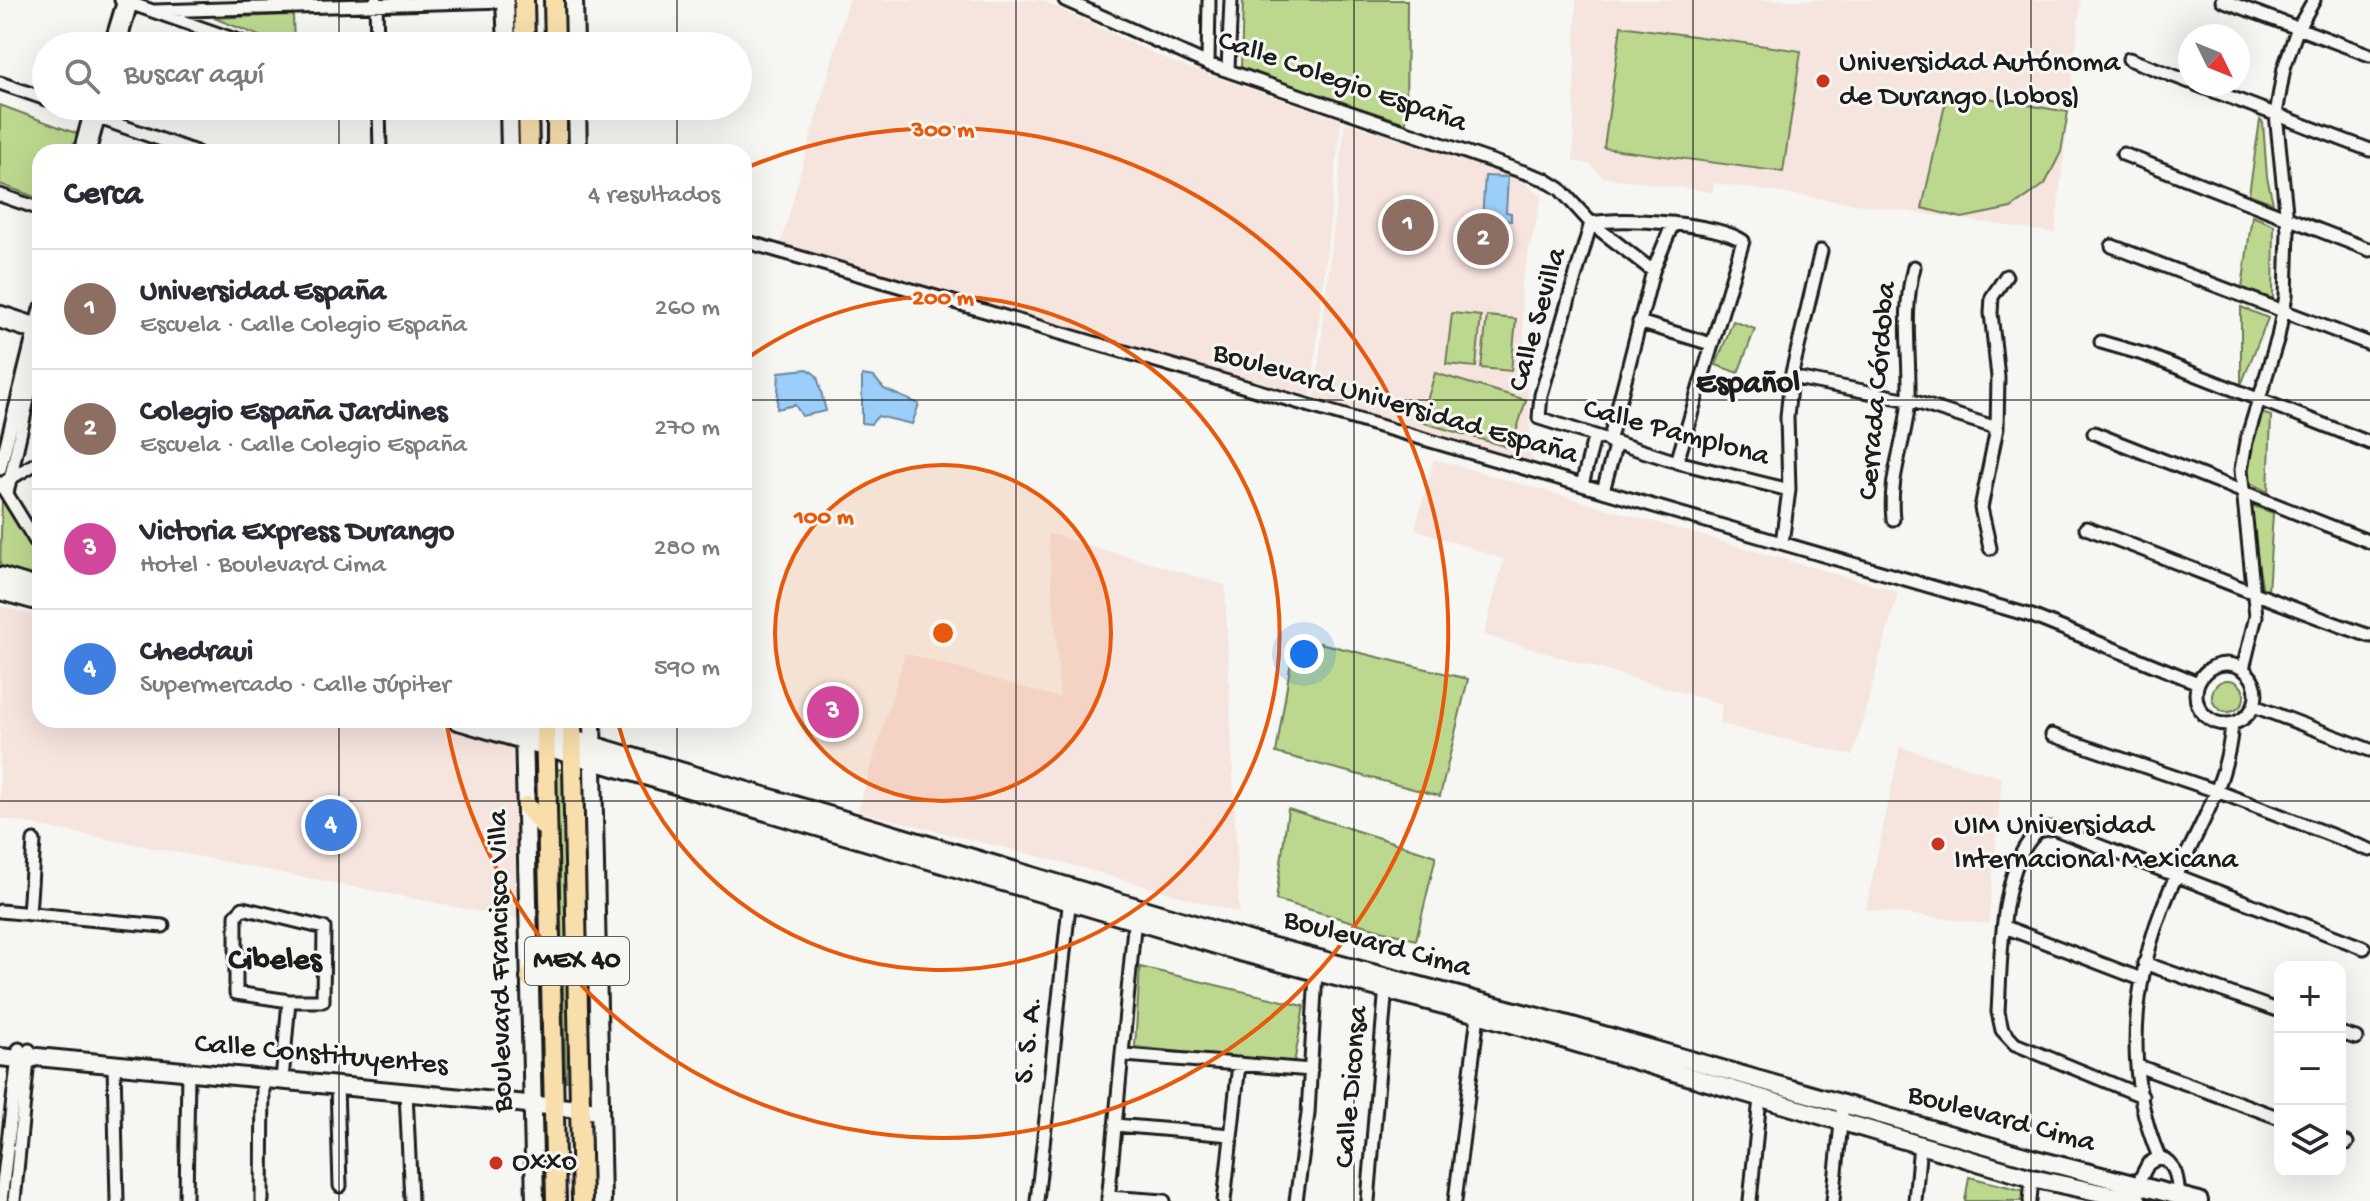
<!DOCTYPE html>
<html lang="es">
<meta charset="utf-8">
<style>
body{margin:0;font-family:"Gochi Hand",sans-serif;background:#f7f7f7;color:#2b2b33}
.controls{position:absolute;right:24px;bottom:24px;display:grid;overflow:hidden;border-radius:16px;box-shadow:0 8px 32px #0002}
.controls button{width:72px;height:72px;display:grid;place-items:center;padding:0;border:0;border-bottom:2px solid #e1e1e2;background:#fff;color:#2b2b33;font:40px sans-serif}
.compass{position:absolute;left:2178px;top:24px;width:72px;height:72px;border-radius:50%;background:#fff;box-shadow:0 8px 32px #0002;rotate:133deg}
.you{position:absolute;left:1304px;top:654px;width:28px;height:28px;margin:-20px;border:6px solid #fff;border-radius:50%;background:#1a73e8;box-shadow:0 0 0 12px #1a73e833}
.badge{display:grid;place-items:center;width:52px;height:52px;border-radius:50%;background:#c8321e;color:#fff;font-size:26px;font-weight:700}
.pin{position:absolute;translate:-50% -50%;border:4px solid #fff;box-shadow:0 2px 8px #0006}
.list{margin:0;padding:0;list-style:none}
h2{display:flex;justify-content:space-between;align-items:center;height:104px;margin:0;padding:0 32px;font-size:34px}
h2 small{font-size:26px;font-weight:400;color:#7c7c81}
.list li{display:grid;grid-template-columns:52px 1fr auto;gap:24px;align-items:center;box-sizing:border-box;height:120px;padding:0 32px;border-top:2px solid #e1e1e2}
.list b{display:block;font-size:30px;white-space:nowrap}
.list p{margin:0;font-size:26px;white-space:nowrap;color:#7c7c81}
.list em{font-size:26px;font-style:normal;color:#7c7c81}
.icon{flex:none;width:44px;height:44px;fill:none;stroke:currentColor;stroke-width:2;stroke-linecap:round;stroke-linejoin:round}
.map{position:relative;flex:none;width:2370px;height:1201px;overflow:hidden}
.search{position:absolute;background:#fff;box-shadow:0 8px 32px #0002;left:32px;top:32px;width:720px;height:88px;display:flex;align-items:center;gap:20px;box-sizing:border-box;padding:0 28px;border-radius:44px;color:#7c7c81;font-size:30px}
.panel{position:absolute;background:#fff;box-shadow:0 8px 32px #0002;left:32px;top:144px;width:720px;height:584px;border-radius:24px}
.map>svg:first-child{display:block}
</style>
<div class="map">
<svg width="2370" height="1201" viewBox="0 0 2370 1201">
<rect width="100%" height="100%" fill="#f6f6f2"/>
<filter id="ink" filterUnits="userSpaceOnUse"><feTurbulence type="fractalNoise" baseFrequency=".0125" numOctaves="2"/><feDisplacementMap in="SourceGraphic" scale="16" xChannelSelector="R" yChannelSelector="G"/><feConvolveMatrix kernelMatrix="1 2 1 2 8 2 1 2 1" color-interpolation-filters="sRGB"/></filter>
<g filter="url(#ink)">
<path fill="#f6e4de" d="M849,0H1041L1172,62L1341,120L1311,396L780,246Z
M1576,0H2081L2055,233L1714,183L1713,192L1603,177L1590,164L1573,161Z
M1345,122L1516,177L1542,196L1521,286L1532,463L1315,398Z
M1434,459L1898,592L1853,755L1720,724L1722,704L1484,635L1504,559L1415,529Z
M1048,533L1225,585L1239,913L1065,863L858,811L905,653L1060,698Z
M0,606L40,617V720H413L512,747L519,919L0,818Z
M1900,747L2002,778L1988,924L1866,909Z"/>
<path fill="#bcd88f" stroke="#6c7a56" stroke-width="2" d="M1243,0H1407L1406,123L1241,69Z
M293,15L294,46H285L214,18Z
M1621,26L1801,51L1783,172L1604,148Z
M1948,91L2068,112L2061,152L2045,184L2011,208L1962,218L1922,208Z
M0,105L78,134L73,152H40V199L0,184Z
M2260,120L2263,123L2267,177L2273,203L2249,194Z
M2252,216L2274,225L2273,299L2242,288Z
M2241,307L2268,318L2241,385Z
M1452,313L1481,316L1476,367L1446,364Z
M1487,316L1516,319L1511,371L1481,368Z
M1733,321L1755,329L1738,373L1716,365Z
M1435,373L1526,400L1511,448L1421,422Z
M2261,413L2271,416L2268,492L2246,481L2249,448Z
M2,497L40,561V579L0,568Z
M2248,504L2273,513L2268,593L2263,591Z
M1295,637L1468,679L1440,796L1276,753Z
M2212 696a16 16 0 1 1 32 0a16 16 0 1 1-32 0Z
M582,765L588,766L597,1083H589Z
M565,768L580,1077L566,1081L556,770Z
M1288,809L1436,856L1416,940L1276,900Z
M1140,967L1304,1006L1294,1064L1135,1047Z
M1969,1177L2025,1191L2024,1201H1965Z"/>
<path fill="#9bcef8" stroke="#6887a0" stroke-width="2" d="M1485,176L1508,177L1506,212L1511,213V221L1482,219Z
M808,369L817,376L826,411L802,416L795,405L777,409L779,372Z
M862,375L874,377L884,389L919,404L912,424L878,416L871,424L862,423Z"/>
<g fill="none" stroke-linecap="round" stroke-linejoin="round">
<g stroke="#1c1c1c" stroke-width="17">
<path id="street" d="M121,0L253,46
M376,0L377,46
M1065,0L1208,64L1544,179L1560,189L1591,223L1653,271
M2222,0L2370,55
M155,11L505,1
M110,46L124,0
M119,46L132,0
M2129,59L2190,82
M1208,64L1209,0
M1228,69L1231,0
M0,83L46,99
M2195,84L2370,150
M65,106L196,152
M379,106L380,152
M80,152L92,106
M89,152L102,106
M2123,154L2370,250
M0,195L40,209
M744,241L2032,616L2198,683
M2112,246L2370,344
M0,312L40,325
M0,322L37,334
M1639,322L1711,344
M2101,342L2146,355L2370,443
M1791,377L1909,400L1997,428
M2094,433L2370,542
M1609,442L1653,271L1673,223
M1677,462L1743,241C1716,223 1624,217 1591,223L1541,395L1539,418L1677,462L1789,490
M0,469L40,309
M6,481L40,461
M0,483L40,548
M1582,485L1594,438
M1603,491L1616,443
M7,493L40,346
M1893,519C1888,474 1907,440 1909,397C1910,353 1902,311 1914,267
M2086,528C2181,563 2274,603 2370,636
M1782,543L1789,490L1787,417L1791,377L1821,251
M1990,548L1981,508L1997,428L1998,377L1991,313L1992,297L2006,276
M2196 694a30 30 0 1 1 60 0a30 30 0 1 1-60 0Z
M2243,669L2256,616L2241,470L2246,442L2278,337L2286,296L2288,231L2276,114L2284,68L2297,30L2314,0
M2254,706L2370,750
M2052,735L2219,792L2370,850
M243,908L324,928L323,1001H289L236,993V915Z
M0,911L163,926
M29,914L34,841
M2005,927L2141,979
M2144,963L2280,1011
M2340,1033L2356,1038
M1125,1055L1311,1070
M114,1064L117,1201
M2138,1066L2280,1118
M282,1080L289,1001
M337,1085L340,1186
M406,1092L411,1201
M2142,1096L2015,1044L2002,1030L1998,1012C2001,965 1999,862 2039,831L2053,828L2364,948
M1115,1125L1231,1135
M2340,1141L2347,1143
M2159,1157C2119,1064 2135,961 2178,872C2202,823 2228,780 2232,724
M2137,1185L2148,1164L2159,1157C2178,1163 2178,1183 2179,1201
M1108,1197L1164,1201
M1,1201L19,1049
M14,1201L29,1050
M186,1201L188,1071
M262,1201L263,1078
M1037,1201L1070,897
M1108,1201L1135,917
M1224,1201L1239,1064
M1296,1201L1308,1114L1316,973
M1368,1201L1386,986
M1455,1201L1479,1007
M1750,1201L1760,1098
M1833,1201L1843,1104
M1915,1201L1920,1144
M2030,1201L2032,1178"/>
</g>
<g stroke="#1c1c1c" stroke-width="22">
<path id="secondary" d="M505,0L507,46
M574,0L575,46
M509,106L510,152
M577,106L578,152
M0,576L40,588
M0,591L40,602
M455,720L1240,952L1478,1014L2032,1178L2138,1201
M509,720L1244,939L1572,1026L2035,1159L2199,1201
M592,720L602,1201
M524,731L535,1201
M0,1057L28,1060L37,1057L600,1111"/>
</g>
<g stroke="#1c1c1c" stroke-width="24">
<path id="primary" d="M524,0L525,46
M554,0L555,46
M528,106L529,152
M557,106V152
M545,720L556,1201
M572,720L582,1201
M527,806L547,830
M530,978L550,946"/>
</g>
<use href="#street" stroke="#f6f6f2" stroke-width="11"/>
<use href="#secondary" stroke="#f6f6f2" stroke-width="16"/>
<use href="#primary" stroke="#f8deab" stroke-width="18"/>
</g>
</g>
<path fill="none" stroke="#1c1c1c" stroke-width="2" stroke-opacity="0.55" d="M339,0V46M677,0V46M1016,0V1201M1354,0V1201M1693,0V1201M2031,0V1201M339,106V152M677,106V152M0,400H40M744,400H2370M339,720V1201M677,720V1201M0,801H2370"/>
<circle cx="943" cy="633" r="168" fill="#e8590c" fill-opacity=".12"/>
<g fill="none" stroke="#e8590c" stroke-width="4">
<circle cx="943" cy="633" r="168"/>
<path d="M745 360A337 337 0 1 1 617 720"/>
<path d="M746 168A505 505 0 1 1 446 721"/>
</g>
<g fill="#c8321e" stroke="#f6f6f2" stroke-width="3">
<circle cx="1823" cy="81" r="8"/>
<circle cx="1938" cy="844" r="8"/>
<circle cx="496" cy="1163" r="8"/>
</g>
<g text-anchor="middle" dominant-baseline="central" stroke-width="6" stroke-linejoin="round" paint-order="stroke">
<rect fill="#f6f6f2" stroke="#5d5d5c" stroke-width="2" x="525" y="937" width="104" height="48" rx="6"/>
<g font-size="28" font-weight="bold" fill="#1c1c1c">
<text x="577" y="961">MEX 40</text>
</g>
<g font-size="30" fill="#1c1c1c" stroke="#f6f6f2" text-anchor="start">
<text x="1839" y="64">Universidad Autónoma<tspan x="1839" dy="34">de Durango (Lobos)</tspan></text>
<text x="1954" y="827">UIM Universidad<tspan x="1954" dy="34">Internacional Mexicana</tspan></text>
<text x="512" y="1163">Oxxo</text>
</g>
<g font-size="30" fill="#1c1c1c" stroke="#f6f6f2">
<text transform="translate(1342 83) rotate(19)">Calle Colegio España</text>
<text transform="translate(1539 320) rotate(-74)">Calle Sevilla</text>
<text transform="translate(1879 391) rotate(-85)">Cerrada Córdoba</text>
<text transform="translate(1395 405) rotate(16)">Boulevard Universidad España</text>
<text transform="translate(1676 434) rotate(15)">Calle Pamplona</text>
<text transform="translate(1377 945) rotate(15)">Boulevard Cima</text>
<text transform="translate(502 961) rotate(-91)">Boulevard Francisco Villa</text>
<text transform="translate(1030 1040) rotate(-84)">S. S. A.</text>
<text transform="translate(321 1056) rotate(5)">Calle Constituyentes</text>
<text transform="translate(1353 1087) rotate(-85)">Calle Diconsa</text>
<text transform="translate(2001 1120) rotate(15)">Boulevard Cima</text>
</g>
<g font-size="32" font-weight="bold" fill="#1c1c1c" stroke="#f6f6f2">
<text x="1748" y="385">Español</text>
<text x="275" y="962">Cibeles</text>
</g>
</g>
<circle cx="943" cy="633" r="12" fill="#e8590c" stroke="#f6f6f2" stroke-width="4"/>
<g font-size="24" text-anchor="middle" font-weight="bold" fill="#e8590c" stroke="#f6f6f2" stroke-width="6" stroke-linejoin="round" paint-order="stroke">
<text x="943" y="136">300 m</text>
<text x="943" y="304">200 m</text>
<text x="824" y="523">100 m</text>
</g>
</svg>
<div class="controls">
<button>+</button>
<button>−</button>
<button><svg class="icon" aria-label="layers" viewBox="0 0 24 24"><path d="M12 4l9 5-9 5-9-5zM3 14l9 5 9-5"/></svg></button>
</div>
<svg class="compass" viewBox="-18 -18 36 36"><path d="M0-13l5 13h-10z" fill="#e53935"/><path d="M0 13l5-13h-10z" fill="#7c7c81"/></svg>
<div class="you"></div>
<div class="pin badge" style="left:1408px;top:225px;background:#8d6e63">1</div>
<div class="pin badge" style="left:1483px;top:239px;background:#8d6e63">2</div>
<div class="pin badge" style="left:833px;top:712px;background:#d1479c">3</div>
<div class="pin badge" style="left:331px;top:825px;background:#3f7fe0">4</div>
<div class="search"><svg class="icon" aria-label="search" viewBox="0 0 24 24"><circle cx="10" cy="10" r="6"/><path d="M15 15l6 6"/></svg>Buscar aquí</div>
<section class="panel">
<h2>Cerca<small>4 resultados</small></h2>
<ul class="list">
<li><span class="badge" style="background:#8d6e63">1</span><div><b>Universidad España</b><p>Escuela · Calle Colegio España</p></div><em>260 m</em></li>
<li><span class="badge" style="background:#8d6e63">2</span><div><b>Colegio España Jardines</b><p>Escuela · Calle Colegio España</p></div><em>270 m</em></li>
<li><span class="badge" style="background:#d1479c">3</span><div><b>Victoria Express Durango</b><p>Hotel · Boulevard Cima</p></div><em>280 m</em></li>
<li><span class="badge" style="background:#3f7fe0">4</span><div><b>Chedraui</b><p>Supermercado · Calle Júpiter</p></div><em>590 m</em></li>
</ul>
</section>
</div>
